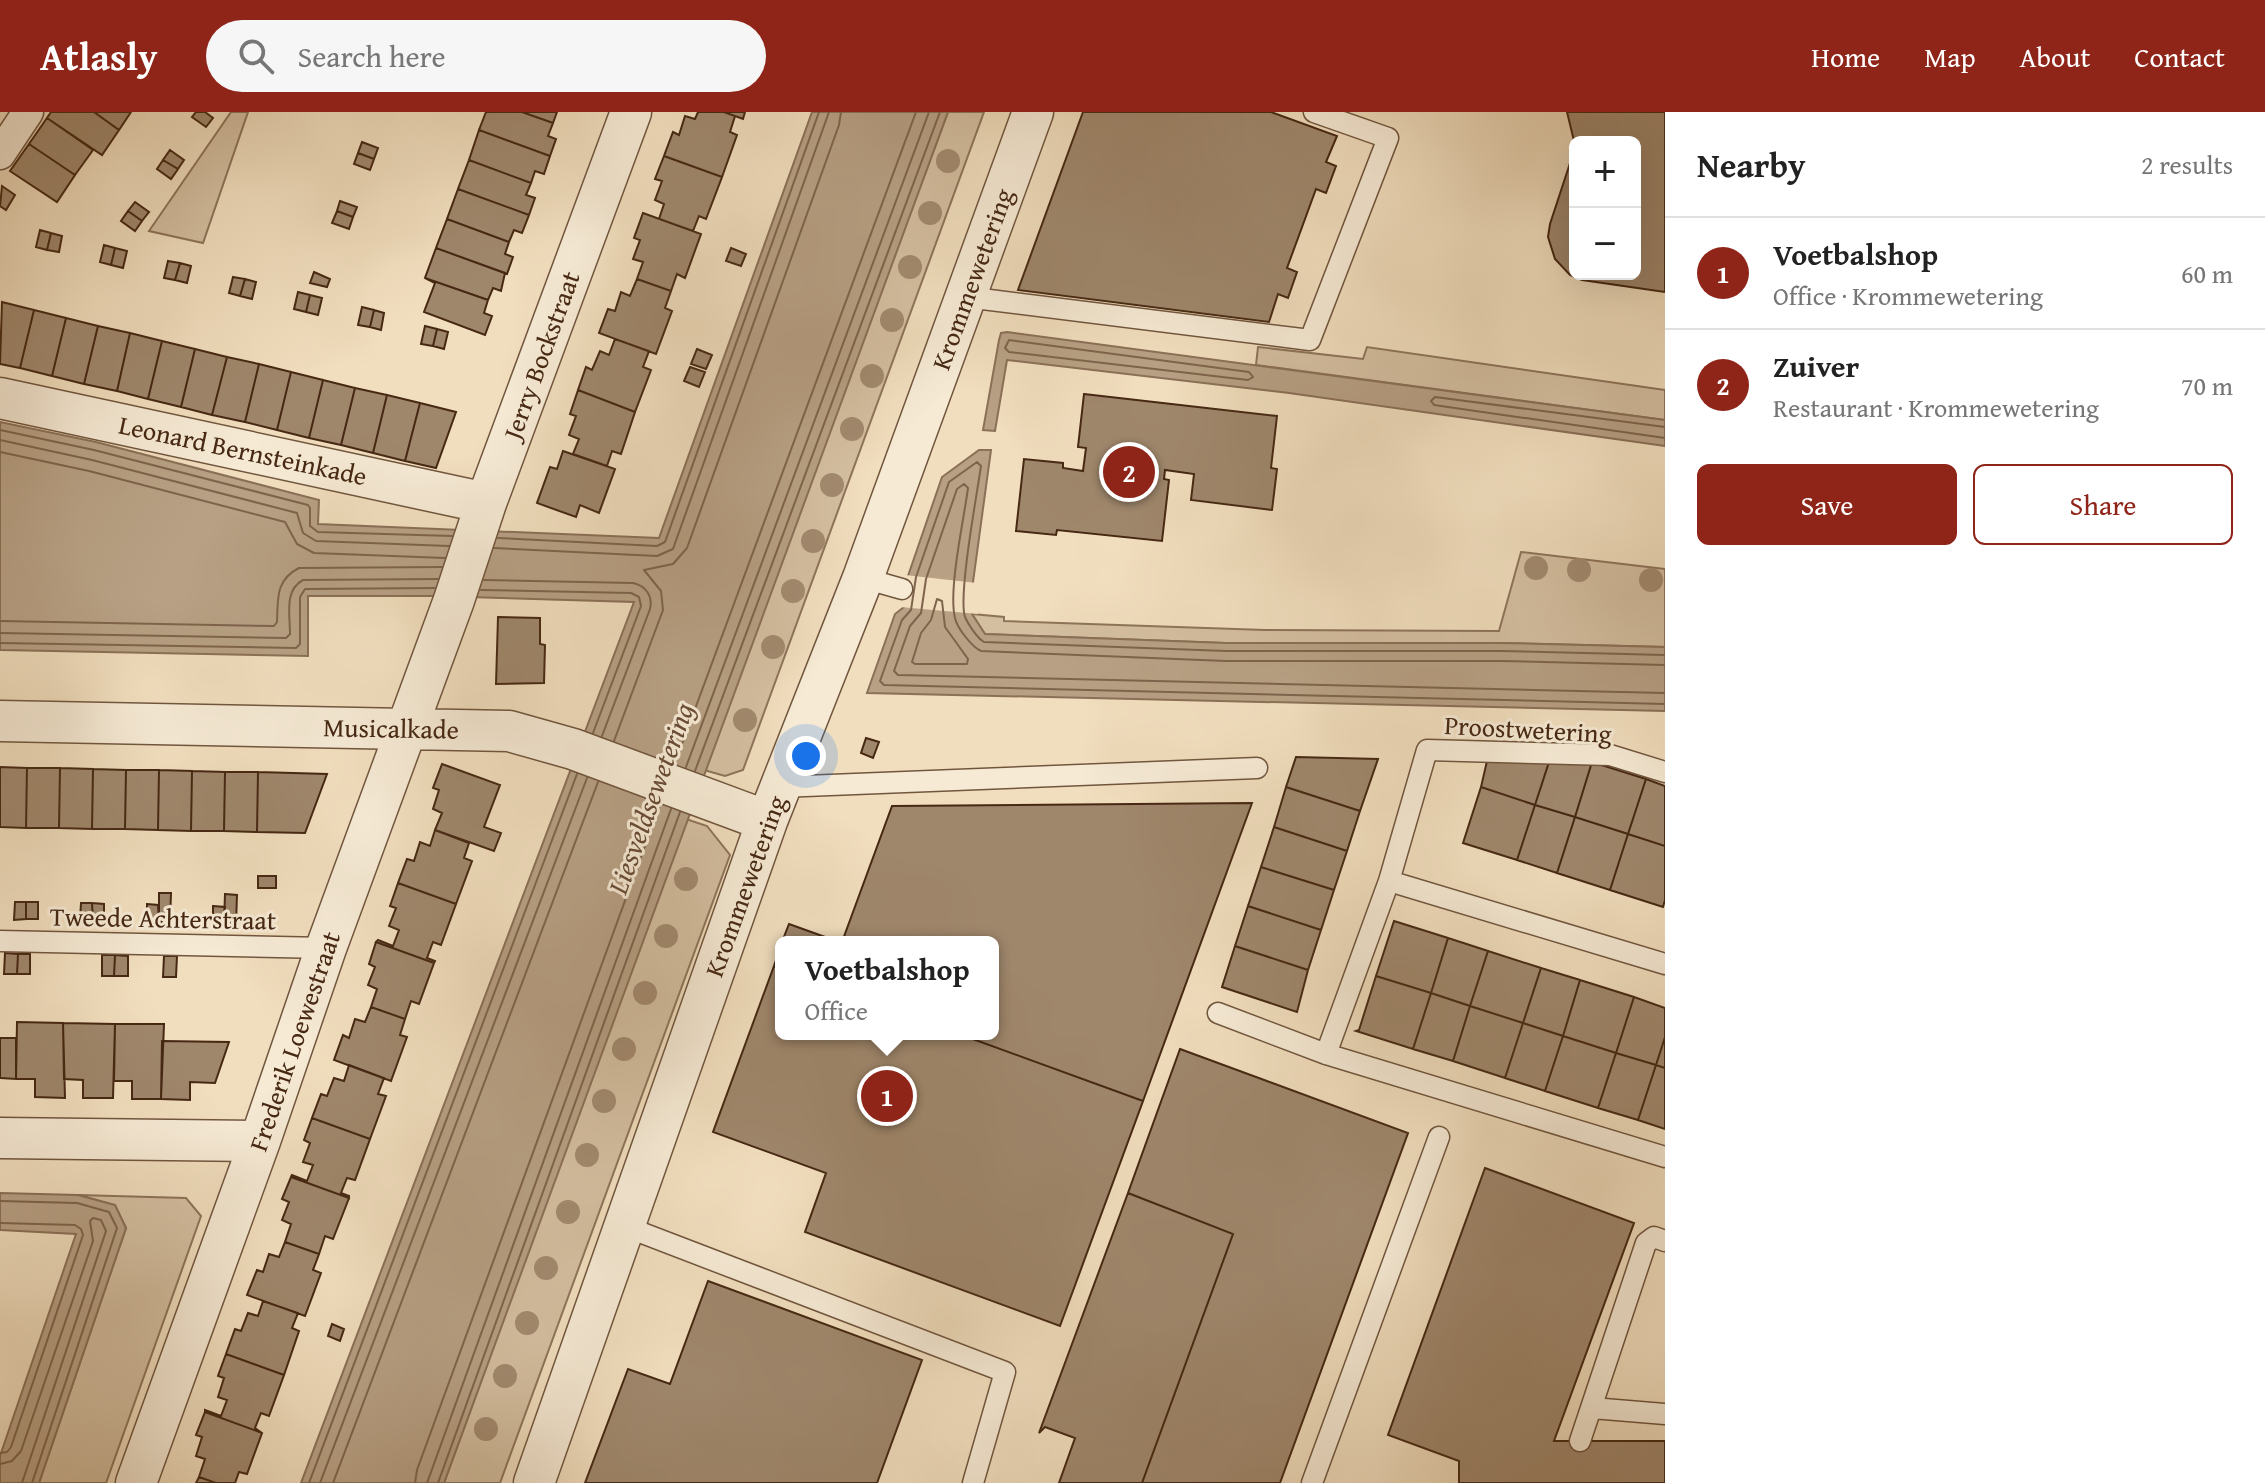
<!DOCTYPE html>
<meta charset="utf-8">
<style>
body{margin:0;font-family:"Gentium Book Plus",serif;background:#f6f6f6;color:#222}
.controls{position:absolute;right:24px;top:24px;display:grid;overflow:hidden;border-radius:12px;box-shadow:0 8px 32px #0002}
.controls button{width:72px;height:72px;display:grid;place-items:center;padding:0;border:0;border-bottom:2px solid #e0e0e0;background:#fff;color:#222;font:40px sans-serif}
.you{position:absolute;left:806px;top:644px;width:28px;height:28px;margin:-20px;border:6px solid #fff;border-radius:50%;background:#1a73e8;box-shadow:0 0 0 12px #1a73e833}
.badge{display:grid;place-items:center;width:52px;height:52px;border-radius:50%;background:#8f2418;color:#fff;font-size:26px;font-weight:700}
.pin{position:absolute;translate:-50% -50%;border:4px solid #fff;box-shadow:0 2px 8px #0006}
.popup{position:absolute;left:775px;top:824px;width:224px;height:104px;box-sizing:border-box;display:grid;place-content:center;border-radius:12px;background:#fff;filter:drop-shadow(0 2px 6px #0005);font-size:26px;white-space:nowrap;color:#767676}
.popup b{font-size:30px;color:#222}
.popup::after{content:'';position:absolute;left:50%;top:100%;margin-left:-16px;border:16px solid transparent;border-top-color:#fff}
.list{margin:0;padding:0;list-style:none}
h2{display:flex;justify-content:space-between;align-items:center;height:104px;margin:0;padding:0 32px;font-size:34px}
h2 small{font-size:26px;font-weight:400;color:#767676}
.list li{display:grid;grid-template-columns:52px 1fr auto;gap:24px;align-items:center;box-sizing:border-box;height:112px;padding:0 32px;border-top:2px solid #e0e0e0}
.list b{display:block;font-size:30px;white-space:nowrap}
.list p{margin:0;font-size:26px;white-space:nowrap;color:#767676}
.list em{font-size:26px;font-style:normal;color:#767676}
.actions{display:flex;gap:16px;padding:24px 32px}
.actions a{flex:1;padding:18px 0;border:2px solid #8f2418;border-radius:12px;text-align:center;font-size:28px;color:#8f2418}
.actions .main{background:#8f2418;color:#fff}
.icon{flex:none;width:44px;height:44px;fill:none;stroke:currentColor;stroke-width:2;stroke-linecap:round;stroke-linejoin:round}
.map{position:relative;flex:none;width:1665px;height:1371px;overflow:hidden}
header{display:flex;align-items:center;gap:48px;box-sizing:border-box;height:112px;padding:0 40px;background:#8f2418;color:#fff}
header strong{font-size:38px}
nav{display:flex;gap:44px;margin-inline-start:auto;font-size:28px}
.search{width:560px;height:72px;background:#f6f6f6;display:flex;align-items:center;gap:20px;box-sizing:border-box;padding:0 28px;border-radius:44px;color:#767676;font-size:30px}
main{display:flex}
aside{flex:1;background:#fff}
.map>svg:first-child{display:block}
</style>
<header>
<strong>Atlasly</strong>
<div class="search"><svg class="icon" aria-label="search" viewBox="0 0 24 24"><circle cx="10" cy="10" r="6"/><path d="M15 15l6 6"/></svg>Search here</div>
<nav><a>Home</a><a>Map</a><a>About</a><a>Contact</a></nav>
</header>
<main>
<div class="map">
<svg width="1665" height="1371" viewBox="0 0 1665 1371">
<rect width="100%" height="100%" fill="#f1debe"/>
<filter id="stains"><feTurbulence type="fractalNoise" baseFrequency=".0025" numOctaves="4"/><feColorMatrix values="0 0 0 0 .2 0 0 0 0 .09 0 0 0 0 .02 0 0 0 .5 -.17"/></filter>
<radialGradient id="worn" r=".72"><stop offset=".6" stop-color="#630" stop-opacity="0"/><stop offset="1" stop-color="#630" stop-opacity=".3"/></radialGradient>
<path fill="#d4bfa1" stroke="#8d745a" stroke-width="2" d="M231,0H248L203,131L149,119Z
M948,0H984L743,658L725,664L704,658Z
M1258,235L1363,247L1367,235L1665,278V308L1256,253Z
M1521,440L1665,457V535L1501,531H1226L985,522L972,502L1004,505V509L1265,518L1499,519Z
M686,707L707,714L730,743L500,1371H444Z
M78,1083L186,1086L201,1104L106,1371H39L126,1116L115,1093Z"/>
<path fill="#b7a084" stroke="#8a7057" stroke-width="2" d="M812,0H948L444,1371H301L634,490L434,484H308V544L0,538V310L96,330L319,388L318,412L659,426Z
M1007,220L1665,308V334L1289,281L1007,248L995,319L983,318L999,228L1001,221Z
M979,338H991L973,470L972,502L985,522L1226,531H1501L1665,535V599L867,581L895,502L904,495L908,464L942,365Z
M0,1081L78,1083L115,1093L126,1116L39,1371H0V1344L76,1122L0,1118Z"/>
<path fill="#f1debe" d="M905,463L977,471L978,502L900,495Z"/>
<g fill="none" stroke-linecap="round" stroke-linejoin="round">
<path stroke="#7e644c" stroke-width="2" d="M1009,228L1249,260L1253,265L1248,268L1009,240L1005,236Z
M1665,315L1435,285L1431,289L1434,293L1665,326
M0,318L94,338L308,393L310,396V414L318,420L452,424
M0,328L92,348L297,401L303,421L316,429L449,434
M0,340L89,359L285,410L297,432L314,441L445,446
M498,426L657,434L665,430L819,0
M494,436L657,444L673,437L829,0
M484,468L633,471C646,474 653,484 650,497L602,624
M481,478L631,481L639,485L641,494L593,621
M937,487L942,489L945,515L968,547L967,552H915L912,550L921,521L931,508Z
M0,509L274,514L277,510C278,488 275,468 299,456L442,455
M0,521L286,526L290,522C290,503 284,478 303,468L438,467
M0,531L296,536L300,532V485L305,477L435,476
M1665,543L1501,539H1226L984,530C977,526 968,512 965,505C958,484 977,382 981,354L977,350L949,370L916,465L911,498L902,508L880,569L884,573L1665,592
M1665,553L1501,549H1226L981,539C972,535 957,516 955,506C948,478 964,407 968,376L964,372L957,377L926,467L921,501L910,514L894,559L898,563L1665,581
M614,629L663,498L661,479L644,458L673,452L687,436L839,13L841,0
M675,651L916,0
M686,655L929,0
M695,659L940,0
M0,1089L77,1091L109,1100L117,1116L32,1371
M0,1111L75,1113L81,1117L83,1123L11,1335L7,1340L0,1341
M0,1352L12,1349L21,1339L93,1129L90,1109L93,1106L101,1108L106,1119L22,1371
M309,1371L577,662
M320,1371L587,666
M333,1371L598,670
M415,1371L417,1358L660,693
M427,1371L671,697
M438,1371L680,700"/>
</g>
<path fill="#9f876c" stroke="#462813" stroke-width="2" d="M51,0H94L119,18L102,43L47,6Z
M94,0H131L119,18Z
M196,0H205L213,6L206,15L192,5Z
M486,0H522L553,11L548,24L556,27L550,44L479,18Z
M522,0H557L553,11Z
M698,0H724L735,4L730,20L737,23L722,65L664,44L673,20L679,23L685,4L695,7Z
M724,0H745L743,7Z
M1083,0H1271L1337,24L1326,50L1336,54L1326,81L1316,77L1287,156L1297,160L1288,186L1278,182L1269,210L1018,178Z
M1567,0H1665V180L1582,168L1570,163L1555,147L1548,125L1550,112L1575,36V162H1635V30H1575V33Z
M47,6L93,38L75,63L29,32Z
M479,18L550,44L544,62L535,59L531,71L469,48Z
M362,30L378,36L374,47L358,41Z
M29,32L75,63L57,90L10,59Z
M170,38L184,48L178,57L163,48Z
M358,41L374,47L370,58L354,52Z
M664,44L722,65L706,107L699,104L693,119L659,107L664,92L655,88L662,69L655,67Z
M163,48L178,57L171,67L157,57Z
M469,48L531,71L526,83L535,86L529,103L458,77Z
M2,74L15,83L6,98L0,94Z
M458,77L529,103L522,121L514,118L509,130L447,107Z
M340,89L357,95L353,105L337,99Z
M135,90L149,100L142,109L128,99Z
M128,99L142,109L135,119L121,109Z
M337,99L353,105L349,117L332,111Z
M643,101L701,122L685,166L677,162L671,179L637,167L643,150L633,147L640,128L634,126Z
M447,107L509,130L505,142L513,145L507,162L436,136Z
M40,118L51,121L47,138L36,135Z
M51,121L62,124L59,140L47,138Z
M104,133L115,136L111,153L100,150Z
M115,136L127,139L123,156L111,153Z
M436,136L505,161L501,179L493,176L488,188L425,166Z
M731,136L746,142L741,154L726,149Z
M168,149L180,151L175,168L164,166Z
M180,151L191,154L187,171L175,168Z
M314,160L330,167L327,175L310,171Z
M233,165L245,167L240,184L229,181Z
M425,166L488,188L484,201L492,204L485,223L424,200L435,171Z
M245,167L256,170L252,187L240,184Z
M637,167L671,179L665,196L672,199L656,242L599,221L608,197L615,199L621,180L630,184Z
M298,180L310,183L306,200L294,197Z
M310,183L322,186L318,203L306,200Z
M2,190L34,198L20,256L0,252Z
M362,195L374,198L370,215L358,213Z
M34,198L66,206L52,264L20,256Z
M374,198L384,201L381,218L370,215Z
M66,206L98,214L84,272L52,264Z
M98,214L130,221L117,279L84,272Z
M425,214L437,217L433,234L421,232Z
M437,217L448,220L444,237L433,234Z
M130,221L162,229L148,287L117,279Z
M615,227L649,239L643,255L651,258L635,300L578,278L586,255L592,258L600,239L609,243Z
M162,229L195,237L181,295L148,287Z
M195,237L227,245L212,303L181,295Z
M697,237L712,243L706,257L691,252Z
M227,245L259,252L245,310L212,303Z
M259,252L291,260L277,318L245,310Z
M690,255L705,260L699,275L684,269Z
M291,260L323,268L309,326L277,318Z
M323,268L355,276L341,333L309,326Z
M355,276L387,283L373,341L341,333Z
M578,278L635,300L621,342L612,339L607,354L573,342L579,327L569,323L576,304L570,302Z
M1084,282L1277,304L1271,356L1277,357L1272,398L1191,388L1194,362L1165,358L1164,367L1169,368L1162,429L1057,418L1056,423L1016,419L1024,347L1063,351V356L1083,359L1086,336L1078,335Z
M387,283L420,291L405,349L373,341Z
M420,291L456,300L436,356L405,349Z
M563,339L615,357L599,401L580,393L576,405L537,391L550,355L557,357Z
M498,505L540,506V532L545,533L544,571L496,572Z
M866,626L879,630L873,646L861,641Z
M1296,645L1378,647L1360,699L1286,675Z
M1487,649L1549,650L1535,693L1481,675Z
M1549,650H1592L1575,705L1535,693Z
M1592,650L1646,667L1628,722L1575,705Z
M442,652L500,673L484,715L501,721L494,739L435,718L442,701L433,697L439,678L433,676Z
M0,655L27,656L26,716L0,715Z
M27,656H60L59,716H26Z
M60,656L93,657L92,717L59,716Z
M93,657L126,658L125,717H92Z
M126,658H159L158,718L125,717Z
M159,658L192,659L191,719L158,718Z
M192,659L225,660L224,719H191Z
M225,660H258L257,720L224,719Z
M258,660L327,662L305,721L257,720Z
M1646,667L1665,674V734L1628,722Z
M1286,675L1360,699L1347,739L1274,715Z
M1481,675L1535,693L1517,748L1463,731Z
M1252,691L1143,989L959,922H993V830H842L892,694Z
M1535,693L1575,705L1557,761L1517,748Z
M1575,705L1628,722L1610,778L1557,761Z
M1274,715L1347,739L1334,778L1261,755Z
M435,718L469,731L464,746L472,749L456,792L398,771L407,747L414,749L420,730L430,734Z
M1628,722L1665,734V788L1663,795L1610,778Z
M1261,755L1334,778L1321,818L1248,794Z
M258,764H276V776H258Z
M398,771L456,792L441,833L433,830L427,846L435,849L434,851L376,830L378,828L393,834L399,818L389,814L396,796L390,794Z
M159,781H171L170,810H159Z
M225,782L237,783L236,812L224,811Z
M15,790H26V807L14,808Z
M26,790H38V807H26Z
M81,791H92L93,809L80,808Z
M92,791L104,792V809H93Z
M147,792L158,793L159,810H147Z
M213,794L225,795L224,811H213Z
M1248,794L1321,818L1308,858L1235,834Z
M1394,809L1448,826L1431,881L1376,864Z
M789,812L839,830H782Z
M1448,826L1488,839L1470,894L1431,881Z
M376,830L434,851L419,892L411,889L405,907L371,895L377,877L368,873L375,855L369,852Z
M781,834V857L774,854Z
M1235,834L1308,858L1297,900L1222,875Z
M1488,839L1541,856L1523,911L1470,894Z
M5,841L18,842L17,862H4Z
M18,842H30V862H17Z
M102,843H115L114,864H102Z
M115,843L128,844V864H114Z
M164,844H177L176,865H163Z
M774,854L781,857V922H959L1143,989L1060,1214L805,1120L826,1061L713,1020Z
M1541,856L1580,868L1563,924L1523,911Z
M1376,864L1431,881L1413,937L1356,919L1359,918Z
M1580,868L1634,885L1616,941L1563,924Z
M1431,881L1470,894L1453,949L1413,937Z
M1634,885L1665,896V925L1656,953L1616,941Z
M1470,894L1523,911L1505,966L1453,949Z
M371,895L405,907L400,923L407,925L391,969L334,948L343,923L349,926L355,907L365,910Z
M17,910L63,911L65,986L35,985V967H16Z
M63,911L115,912L113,986H83V968L64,967Z
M1523,911L1563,924L1545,979L1505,966Z
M115,912H164L161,987H132V969H114Z
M1563,924L1616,941L1598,996L1545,979Z
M1665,925V956L1656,953Z
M0,926H16V967L0,966Z
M162,929L229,930L215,971L190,970V988L161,987Z
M1180,937L1408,1021L1280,1371H1142L1233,1122L1128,1081Z
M1616,941L1656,953L1638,1008L1598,996Z
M349,953L384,966L378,982L386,984L370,1027L312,1006L321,982L327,984L334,966L344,969Z
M1656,953L1665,956V1017L1638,1008Z
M312,1006L370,1027L355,1068L347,1066L341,1081L349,1084V1086L291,1065L292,1063L307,1069L313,1053L303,1050L310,1031L304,1028Z
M1485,1056L1634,1111L1554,1329H1665V1371H1459V1349L1388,1323Z
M291,1065L349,1086L333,1127L325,1124L319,1142L285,1130L291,1112L282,1108L289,1090L282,1087Z
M1128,1081L1233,1122L1142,1371H1059L1075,1326L1045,1315L1039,1321Z
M285,1130L319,1142L313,1158L321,1161L305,1204L247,1183L257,1158L263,1160L269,1142L279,1145Z
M708,1169L922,1248L877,1371H585L628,1257L670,1272Z
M263,1189L298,1201L292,1216L299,1219L284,1263L226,1242L235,1217L241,1219L248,1201L258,1204Z
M332,1212L344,1217L340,1229L328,1224Z
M226,1242L284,1263L269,1304L261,1301L255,1316L262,1321L205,1300V1298L221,1304L227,1288L218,1285L224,1266L218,1264Z
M205,1300L262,1321L247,1362L239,1360L235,1371H216L199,1365L205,1347L196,1344L202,1325L196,1323Z
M199,1365L216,1371H196Z"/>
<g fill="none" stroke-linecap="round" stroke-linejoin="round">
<g stroke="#71563e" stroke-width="23">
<path id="service" d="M966,185L1310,228L1388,26L1314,0
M863,466L902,477
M1665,660L1610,643L1427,638L1389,769L1665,852
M780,675L1257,656
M0,829L326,836
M1218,901L1326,942L1665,1045
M1326,942L1389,769
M624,1114L1005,1260L973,1371
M1592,1296L1665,1302
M1580,1329L1646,1131L1654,1125L1665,1129
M1312,1371L1439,1025"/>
</g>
<g stroke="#71563e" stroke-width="33">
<path id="pedestrian" d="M0,42L28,0"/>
</g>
<g stroke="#71563e" stroke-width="43">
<path id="minor" d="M0,286L486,391
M0,609L509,619L573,637L767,709
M0,1026L260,1029
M136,1371L260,1029L326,836L454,488L486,391L631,0
M534,1371L767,709L863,466L1033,0"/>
</g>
<use href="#service" stroke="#f6ead5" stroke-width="20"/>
<use href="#pedestrian" stroke="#f6ead5" stroke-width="30"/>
<use href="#minor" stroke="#f6ead5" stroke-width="40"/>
</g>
<g fill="#a28a6f">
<circle cx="948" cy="49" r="12"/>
<circle cx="930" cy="101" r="12"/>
<circle cx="910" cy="155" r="12"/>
<circle cx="892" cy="208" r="12"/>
<circle cx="872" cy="264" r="12"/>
<circle cx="852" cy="317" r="12"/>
<circle cx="832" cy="373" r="12"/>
<circle cx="813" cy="429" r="12"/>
<circle cx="1536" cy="456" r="12"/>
<circle cx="1579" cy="458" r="12"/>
<circle cx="1651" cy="468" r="12"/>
<circle cx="793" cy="479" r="12"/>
<circle cx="773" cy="535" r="12"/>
<circle cx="745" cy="608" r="12"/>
<circle cx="686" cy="767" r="12"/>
<circle cx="666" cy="824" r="12"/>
<circle cx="645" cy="881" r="12"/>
<circle cx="624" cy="937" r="12"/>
<circle cx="604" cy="989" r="12"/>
<circle cx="587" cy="1043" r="12"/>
<circle cx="568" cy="1100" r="12"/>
<circle cx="546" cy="1156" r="12"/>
<circle cx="527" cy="1211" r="12"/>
<circle cx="505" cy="1264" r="12"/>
<circle cx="486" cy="1317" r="12"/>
</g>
<g text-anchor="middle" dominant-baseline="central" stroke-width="6" stroke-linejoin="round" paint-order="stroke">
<g font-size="26" fill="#462813" stroke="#f6ead5">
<text transform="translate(972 167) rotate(-70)">Krommewetering</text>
<text transform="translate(541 243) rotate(-70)">Jerry Bockstraat</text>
<text transform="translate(243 338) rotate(12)">Leonard Bernsteinkade</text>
<text transform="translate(391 616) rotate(1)">Musicalkade</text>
<text transform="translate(1528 617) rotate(3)">Proostwetering</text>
<text transform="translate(745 774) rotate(-70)">Krommewetering</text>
<text transform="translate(163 806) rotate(1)">Tweede Achterstraat</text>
<text transform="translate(294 929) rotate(-71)">Frederik Loewestraat</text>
</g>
<g font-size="28" font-style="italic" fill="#684c35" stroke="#f6ead5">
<text transform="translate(650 686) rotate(-70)">Liesveldsewetering</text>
</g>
</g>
<rect width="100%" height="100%" filter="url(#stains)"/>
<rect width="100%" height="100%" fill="url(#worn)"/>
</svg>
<div class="controls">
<button>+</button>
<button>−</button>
</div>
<div class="you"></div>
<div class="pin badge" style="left:887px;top:984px">1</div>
<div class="popup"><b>Voetbalshop</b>Office</div>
<div class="pin badge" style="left:1129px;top:360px">2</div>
</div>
<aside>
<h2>Nearby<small>2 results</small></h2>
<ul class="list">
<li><span class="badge">1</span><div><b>Voetbalshop</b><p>Office · Krommewetering</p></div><em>60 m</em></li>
<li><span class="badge">2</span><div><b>Zuiver</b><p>Restaurant · Krommewetering</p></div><em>70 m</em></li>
</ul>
<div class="actions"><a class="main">Save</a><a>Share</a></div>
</aside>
</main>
